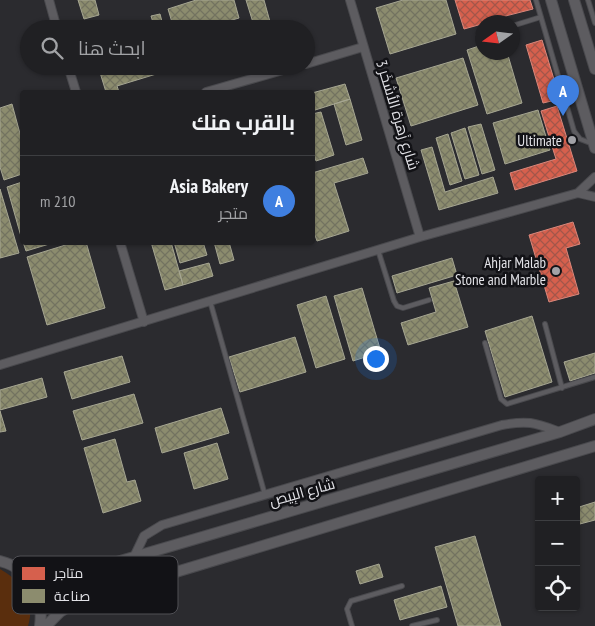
<!DOCTYPE html>
<html lang="ar">
<meta charset="utf-8">
<style>
body{margin:0;font-family:"PT Sans Narrow",Cairo,sans-serif;background:#28282b;color:#f1f3f6;direction:rtl}
.controls{position:absolute;right:15px;bottom:15px;display:grid;overflow:hidden;border-radius:5px;box-shadow:0 1px 4px #0004}
.controls button{width:45px;height:45px;display:grid;place-items:center;padding:0;border:0;border-bottom:1px solid #3d3e41;background:#202023;color:#f1f3f6;font:25px sans-serif}
.compass{position:absolute;left:475px;top:15px;width:45px;height:45px;border-radius:50%;background:#202023;box-shadow:0 1px 4px #0004;rotate:256deg}
.you{position:absolute;left:375px;top:358px;width:18px;height:18px;margin:-12px;border:4px solid #fff;border-radius:50%;background:#1a73e8;box-shadow:0 0 0 8px #1a73e833}
.badge{display:grid;place-items:center;width:32px;height:32px;border-radius:50%;background:#1a73e8;color:#fff;font-size:16px;font-weight:700}
.pin{position:absolute;translate:-50% -41px;filter:drop-shadow(0 1px 2px #0008)}
.pin::after{content:'';position:absolute;top:26px;width:18px;height:15px;background:inherit;clip-path:polygon(0 0,100% 0,50% 100%)}
.list{margin:0;padding:0;list-style:none}
h2{display:flex;justify-content:space-between;align-items:center;height:65px;margin:0;padding:0 20px;font-size:21px}
h2 small{font-size:16px;font-weight:400;color:#a2a3a6}
.list li{display:grid;grid-template-columns:32px 1fr auto;gap:15px;align-items:center;box-sizing:border-box;height:90px;padding:0 20px;border-top:1px solid #3d3e41}
.list b{display:block;font-size:19px;white-space:nowrap}
.list p{margin:0;font-size:16px;white-space:nowrap;color:#a2a3a6}
.list em{font-size:16px;font-style:normal;color:#a2a3a6}
.icon{flex:none;width:28px;height:28px;fill:none;stroke:currentColor;stroke-width:2;stroke-linecap:round;stroke-linejoin:round}
.map{position:relative;flex:none;width:595px;height:626px;overflow:hidden;direction:ltr}
.search{position:absolute;background:#202023;box-shadow:0 1px 4px #0004;left:20px;top:20px;width:295px;height:55px;display:flex;align-items:center;gap:12px;box-sizing:border-box;padding:0 18px;border-radius:28px;color:#a2a3a6;font-size:19px}
.panel{position:absolute;background:#202023;box-shadow:0 1px 4px #0004;left:20px;top:90px;width:295px;height:155px;border-radius:5px;direction:rtl}
.map>svg:first-child{display:block}
</style>
<div class="map">
<svg width="595" height="626" viewBox="0 0 595 626">
<defs>
<pattern id="shops-cross-hatch" width="8" height="8" patternUnits="userSpaceOnUse" patternTransform="scale(1.25)"><rect width="8" height="8" fill="#d6604d"/><path d="M0 0l8 8M0 8l8-8" fill="none" stroke="#a3564a"/></pattern>
<pattern id="industry-cross-hatch" width="8" height="8" patternUnits="userSpaceOnUse" patternTransform="scale(1.25)"><rect width="8" height="8" fill="#8c8c6e"/><path d="M0 0l8 8M0 8l8-8" fill="none" stroke="#737360"/></pattern>
</defs>
<rect width="100%" height="100%" fill="#2b2b2f"/>
<path fill="#5a2e0d" d="M0,569C22,582 36,600 28,626H0Z"/>
<path fill="url(#shops-cross-hatch)" stroke="#da877b" d="M455,0H530L533,9L482,22V24L464,29Z
M542,40L560,99L543,103L526,45Z
M557,106L577,171L515,190L510,173L556,159L541,111Z
M573,222L580,244L566,248L579,294L549,302L529,235Z"/>
<path fill="url(#industry-cross-hatch)" stroke="#a6a692" d="M78,0H95L99,15L84,19Z
M196,0H234L239,18L202,29H174L168,9Z
M246,0H264L272,29H255Z
M403,0H446L456,34L390,54L376,8Z
M160,14L164,29H155L151,16Z
M482,45V52H507L522,103L487,114L467,50Z
M463,58L478,105L411,126L396,78Z
M98,66H176V68L117,86L119,92H106Z
M345,84L350,99L312,111V93Z
M350,99L362,140L346,145L334,104Z
M12,104L22,141V174L4,180L0,167V108Z
M538,110L550,150L505,164L493,123Z
M321,112L334,155L316,161L312,148V114Z
M481,124L495,170L482,174L468,127Z
M465,128L479,175L465,179L451,133Z
M448,134L462,181L450,185L436,138Z
M432,147L445,192L493,177L498,193L439,210L421,150Z
M363,158L368,173L334,183L349,231L317,241L312,227V173Z
M22,182V240L7,187Z
M0,189L19,253L0,258Z
M23,242H56L26,251Z
M75,242H86L105,308L47,325L27,257Z
M151,242H171L183,285L165,290Z
M174,242H203L207,255L180,263Z
M214,242H229L234,260L220,264Z
M452,258L457,275L397,293L392,276Z
M209,263L213,276L183,285L179,271Z
M454,281L468,327L408,345L401,323L436,312L429,288Z
M362,288L381,352L353,361L334,296Z
M326,296L345,359L316,368L297,305Z
M532,316L552,382L505,397L485,331Z
M295,337L306,372L240,392L229,357Z
M595,353V373L570,381L564,362Z
M122,356L130,382L72,399L64,372Z
M42,378L47,397L0,410V390Z
M134,394L143,423L82,440L73,411Z
M221,408L229,433L162,453L155,428Z
M0,411L6,431L0,432Z
M115,439L127,482L135,480L141,501L103,513L84,448Z
M217,443L228,479L194,489L184,453Z
M595,502V520L576,525V508Z
M475,536L501,626H458L435,547Z
M379,564L383,577L360,584L356,571Z
M441,586L447,607L400,620L394,600Z"/>
<g fill="none" stroke-linecap="round" stroke-linejoin="round">
<g stroke="#49494d" stroke-width="6">
<path id="service" d="M536,0L574,131L580,139L593,144
M588,0L595,23
M512,26L541,17
M478,36L482,35
M378,250L394,301L397,306L403,308L429,300
M210,301L265,495
M545,324L562,388
M485,343L501,399L507,404L595,377
M352,626L347,609L351,601L402,586
M412,626L437,620"/>
</g>
<g stroke="#49494d" stroke-width="10">
<path id="minor" d="M49,0L57,29
M350,0L420,237
M306,64L363,47
M68,66L76,92
M206,92L297,66
M578,193L595,177
M120,242L144,322
M0,365L420,237L578,193L595,197
M134,557L144,536L162,525L502,425C529,420 535,423 560,432"/>
</g>
<g stroke="#49494d" stroke-width="12">
<path id="tertiary" d="M551,0L595,148
M574,0L595,69
M0,561C30,568 44,597 40,626
M17,568C34,575 50,577 69,576L560,432L595,419
M46,626L60,612L76,602L595,446"/>
</g>
<use href="#service" stroke="#5d5c60" stroke-width="4"/>
<use href="#minor" stroke="#5d5c60" stroke-width="8"/>
<use href="#tertiary" stroke="#5d5c60" stroke-width="10"/>
</g>
<g fill="#a2a2a7" stroke="#121216" stroke-width="2">
<circle cx="572" cy="140" r="5"/>
<circle cx="556" cy="271" r="5"/>
</g>
<g text-anchor="middle" dominant-baseline="central" stroke-width="5" stroke-linejoin="round" paint-order="stroke">
<g font-size="15" fill="#e2e2e7" stroke="#121216">
<text transform="translate(398 115) rotate(73)">شارع زَهرة الأشخَر 3</text>
<text transform="translate(302 492) rotate(-16)">شارع البِيص</text>
</g>
<g font-size="15" fill="#e2e2e7" stroke="#121216" text-anchor="end">
<text x="562" y="140">Ultimate</text>
<text x="546" y="262">Ahjar Malab<tspan x="546" dy="17">Stone and Marble</tspan></text>
</g>
</g>
<rect x="12" y="556" width="166" height="58" rx="8" fill="#121216" stroke="#505055" stroke-width="1"/>
<rect x="22" y="567" width="23" height="13" fill="#d6604d"/>
<rect x="22" y="589" width="23" height="14" fill="#8c8c6e"/>
<g font-size="14" fill="#e2e2e7">
<text x="54" y="578">متاجر</text>
<text x="54" y="601">صناعة</text>
</g>
</svg>
<div class="controls">
<button>+</button>
<button>−</button>
<button><svg class="icon" aria-label="locate" viewBox="0 0 24 24"><circle cx="12" cy="12" r="6"/><path d="M12 2v4M12 18v4M2 12h4M18 12h4"/></svg></button>
</div>
<svg class="compass" viewBox="-18 -18 36 36"><path d="M0-13l5 13h-10z" fill="#e53935"/><path d="M0 13l5-13h-10z" fill="#a2a3a6"/></svg>
<div class="you"></div>
<div class="pin badge" style="left:563px;top:116px;background:#3f7fe0">A</div>
<div class="search"><svg class="icon" aria-label="search" viewBox="0 0 24 24"><circle cx="10" cy="10" r="6"/><path d="M15 15l6 6"/></svg>ابحث هنا</div>
<section class="panel">
<h2>بالقرب منك<small></small></h2>
<ul class="list">
<li><span class="badge" style="background:#3f7fe0">A</span><div><b>Asia Bakery</b><p>متجر</p></div><em>210 m</em></li>
</ul>
</section>
</div>
